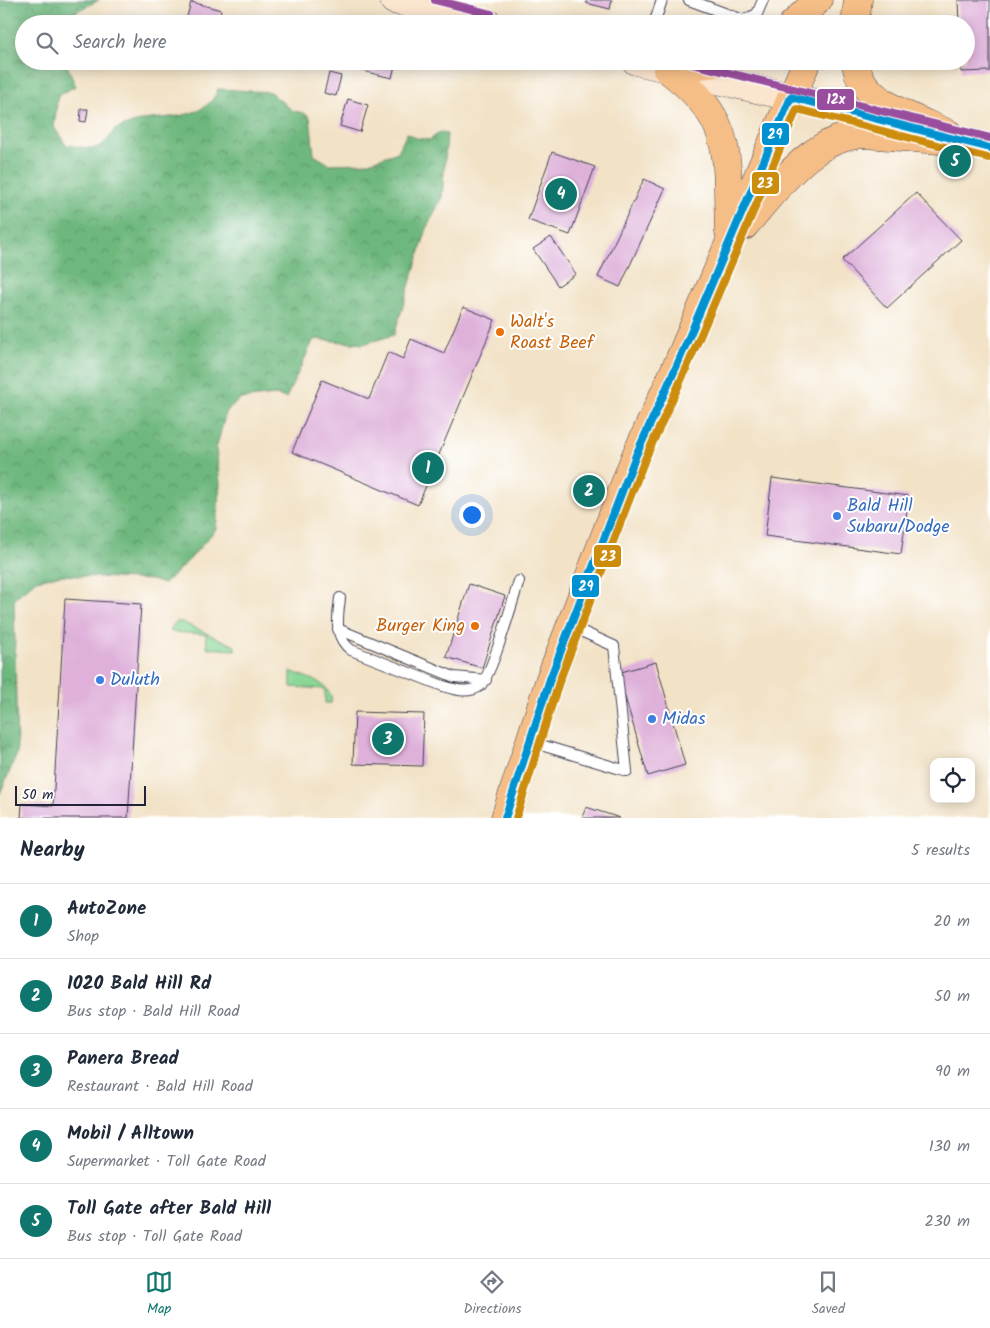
<!DOCTYPE html>
<meta charset="utf-8">
<style>
body{margin:0;font-family:Kalam,sans-serif;background:#f2f2f3;color:#1f2937}
.controls{position:absolute;right:15px;bottom:15px;display:grid;overflow:hidden;border-radius:10px;box-shadow:0 2px 12px #0003}
.controls button{width:45px;height:45px;display:grid;place-items:center;padding:0;border:0;border-bottom:1px solid #e0e1e3;background:#fff;color:#1f2937;font:25px sans-serif}
.scale{position:absolute;left:15px;bottom:12px;width:131px;box-sizing:border-box;padding-left:5px;border:2px solid #22223b;border-top:0;font-size:14px;line-height:18px;white-space:nowrap;color:#22223b;-webkit-text-stroke:4px #fff;paint-order:stroke}
.you{position:absolute;left:471px;top:514px;width:18px;height:18px;margin:-12px;border:4px solid #fff;border-radius:50%;background:#1a73e8;box-shadow:0 0 0 8px #1a73e833}
.badge{display:grid;place-items:center;width:32px;height:32px;border-radius:50%;background:#0f766e;color:#fff;font-size:16px;font-weight:700}
.pin{position:absolute;translate:-50% -50%;border:2px solid #fff;box-shadow:0 1px 5px #0006}
.list{margin:0;padding:0;list-style:none}
h2{display:flex;justify-content:space-between;align-items:center;height:65px;margin:0;padding:0 20px;font-size:21px}
h2 small{font-size:16px;font-weight:400;color:#747a83}
.list li{display:grid;grid-template-columns:32px 1fr auto;gap:15px;align-items:center;box-sizing:border-box;height:75px;padding:0 20px;border-top:1px solid #e0e1e3}
.list b{display:block;font-size:19px;white-space:nowrap}
.list p{margin:0;font-size:16px;white-space:nowrap;color:#747a83}
.list em{font-size:16px;font-style:normal;color:#747a83}
.icon{flex:none;width:28px;height:28px;fill:none;stroke:currentColor;stroke-width:2;stroke-linecap:round;stroke-linejoin:round}
.map{position:relative;flex:none;width:990px;height:818px;overflow:hidden}
.search{position:absolute;background:#fff;box-shadow:0 2px 12px #0003;left:15px;right:15px;top:15px;height:55px;display:flex;align-items:center;gap:12px;box-sizing:border-box;padding:0 18px;border-radius:28px;color:#747a83;font-size:19px}
.sheet{height:440px;background:#fff}
nav{display:flex;justify-content:space-around;align-items:center;box-sizing:border-box;height:70px;border-top:1px solid #e0e1e3;background:#fff;font-size:14px;color:#747a83}
nav a{display:grid;justify-items:center;gap:2px}
nav .on{color:#0f766e}
.map>svg:first-child{display:block}
</style>
<div class="map">
<svg width="990" height="818" viewBox="0 0 990 818">
<defs>
<pattern id="forest-crowns" width="20" height="18" patternUnits="userSpaceOnUse" patternTransform="scale(1.25)"><rect width="20" height="18" fill="#6eb87e"/><path d="M2 6a3 3 0 1 1 6 0M12 15a3 3 0 1 1 6 0" fill="none" stroke="#5a9568"/></pattern>
</defs>
<rect width="100%" height="100%" fill="#fff"/>
<filter id="ink" filterUnits="userSpaceOnUse"><feTurbulence type="fractalNoise" baseFrequency=".02" numOctaves="2"/><feDisplacementMap in="SourceGraphic" scale="10" xChannelSelector="R" yChannelSelector="G"/><feConvolveMatrix kernelMatrix="1 2 1 2 8 2 1 2 1" color-interpolation-filters="sRGB"/></filter>
<filter id="wash" filterUnits="userSpaceOnUse"><feTurbulence type="fractalNoise" baseFrequency=".0096" numOctaves="4" result="noise"/><feDisplacementMap in="SourceGraphic" scale="20" xChannelSelector="R" yChannelSelector="G"/><feGaussianBlur stdDeviation="1.12" result="paint"/><feColorMatrix in="noise" values="0 0 0 0 0 0 0 0 0 0 0 0 0 0 0 0 0 1.4 0 .05"/><feComposite in="paint" operator="in"/></filter>
<g filter="url(#wash)">
<rect width="100%" height="100%" fill="#f2e2c6"/>
<path fill="#89d795" stroke="#567c68" d="M176,622H182L235,646V650L207,648L206,634L171,632V628Z
M291,671C305,678 335,683 331,703H325V689L291,687Z"/>
<path fill="url(#forest-crowns)" stroke="#486d5c" d="M0,0H99L77,11L68,24H24V61H65L76,86L58,95L54,127L66,145C90,148 102,154 114,130C124,126 134,122 144,120C169,116 208,119 218,89L270,92L293,111L304,113L310,117L314,155L329,164L366,163L398,152L407,133L416,138L430,140L440,132L447,134L442,197L428,225L394,335L363,344L314,339L286,398L275,395L240,399L226,412L216,449L220,484L216,529L189,560L164,584L152,580L62,575L36,580L14,599L17,754L0,794Z"/>
<g id="blocks">
<path fill="#deb0da" d="M587,0H612L610,9L586,3Z
M958,0H990V71L961,72V61H966V24H959Z
M191,2L221,10L217,24H185Z
M369,61H396L392,78L366,72Z
M329,73L341,76L336,96L324,93Z
M348,99L368,105L360,132L340,126Z
M81,109H88L86,122L80,121Z
M552,152L595,167L570,235L528,220Z
M644,179L665,189L620,287L598,277Z
M916,193L961,240L887,308L842,260Z
M551,237L576,274L558,286L533,249Z
M463,307L495,320L418,505L292,452L322,380L369,399L388,352L403,359L411,339L444,353Z
M772,478L909,496L901,554L765,536Z
M469,584L505,596L482,668L446,657Z
M65,599L141,604L128,818H21L22,804L53,806Z
M656,662L685,765L648,776L618,673Z
M355,712L424,714L422,766L353,764Z
M586,807L620,818H582Z"/>
</g>
</g>
<g filter="url(#ink)">
<use href="#blocks" fill-opacity="0" stroke="#413f50" stroke-width="1"/>
<g fill="none" stroke-linecap="round" stroke-linejoin="round">
<g stroke="#413f50" stroke-width="12">
<path id="service" d="M689,0L743,20L757,14L763,0
M654,24L662,0
M340,598C338,617 333,636 351,650L443,686C456,690 468,694 480,686C491,678 513,599 519,581
M338,629L454,677L486,680
M531,742L627,771L614,646L572,627"/>
</g>
<g stroke="#413f50" stroke-width="29">
<path id="secondary" d="M394,0L489,24
M636,61L791,97L990,148"/>
</g>
<g stroke="#413f50" stroke-width="29">
<path id="primary" d="M793,24L818,0
M855,24L858,0
M855,61C857,67 858,75 861,80C879,109 920,120 949,134
M667,69C736,121 726,154 729,232
M667,69L731,61
M744,226C777,189 811,136 865,134L964,142
M505,818L550,679L636,455L678,363L807,61"/>
</g>
<use href="#service" stroke="#fff" stroke-width="10"/>
<use href="#secondary" stroke="#fbe5cf" stroke-width="28"/>
<use href="#primary" stroke="#f6be87" stroke-width="28"/>
<g stroke="#fff" stroke-width="11">
<path id="bus-1" d="M505,818L550,679L636,455L678,363L791,97L990,148"/>
</g>
<g stroke="#fff" stroke-width="11">
<path id="bus-2" d="M516,818L559,682L645,459L687,367L797,109L988,158"/>
</g>
<g stroke="#fff" stroke-width="11">
<path id="bus-3" d="M435,0L491,14
M681,61L990,138"/>
</g>
<use href="#bus-1" stroke="#0092d0" stroke-width="8"/>
<use href="#bus-2" stroke="#cc8c0c" stroke-width="8"/>
<use href="#bus-3" stroke="#994d9d" stroke-width="8"/>
</g>
</g>
<g fill="#e8710a" stroke="#fff" stroke-width="2">
<circle cx="500" cy="332" r="5"/>
<circle cx="475" cy="626" r="5"/>
</g>
<g fill="#3f7fe0" stroke="#fff" stroke-width="2">
<circle cx="837" cy="516" r="5"/>
<circle cx="100" cy="680" r="5"/>
<circle cx="652" cy="719" r="5"/>
</g>
<g text-anchor="middle" dominant-baseline="central" stroke-width="4" stroke-linejoin="round" paint-order="stroke">
<g font-size="18" fill="#c56008" stroke="#fff" text-anchor="start">
<text x="510" y="322">Walt's<tspan x="510" dy="21">Roast Beef</tspan></text>
<text x="465" y="626" text-anchor="end">Burger King</text>
</g>
<g font-size="18" fill="#366cbe" stroke="#fff" text-anchor="start">
<text x="847" y="506">Bald Hill<tspan x="847" dy="21">Subaru/Dodge</tspan></text>
<text x="110" y="680">Duluth</text>
<text x="662" y="719">Midas</text>
</g>
</g>
<g stroke="#fff" stroke-width="2">
<rect x="816" y="88" width="39" height="23" rx="5" fill="#994d9d"/>
<rect x="761" y="122" width="29" height="24" rx="5" fill="#0092d0"/>
<rect x="751" y="171" width="29" height="24" rx="5" fill="#cc8c0c"/>
<rect x="593" y="544" width="29" height="24" rx="5" fill="#cc8c0c"/>
<rect x="571" y="574" width="29" height="24" rx="5" fill="#0092d0"/>
</g>
<g font-size="14" text-anchor="middle" font-weight="bold" fill="#fff">
<text x="836" y="104">12x</text>
<text x="775" y="139">29</text>
<text x="765" y="188">23</text>
<text x="608" y="561">23</text>
<text x="586" y="591">29</text>
</g>
</svg>
<div class="controls">
<button><svg class="icon" aria-label="locate" viewBox="0 0 24 24"><circle cx="12" cy="12" r="6"/><path d="M12 2v4M12 18v4M2 12h4M18 12h4"/></svg></button>
</div>
<div class="scale">50 m</div>
<div class="you"></div>
<div class="pin badge" style="left:428px;top:468px">1</div>
<div class="pin badge" style="left:589px;top:491px">2</div>
<div class="pin badge" style="left:388px;top:739px">3</div>
<div class="pin badge" style="left:561px;top:194px">4</div>
<div class="pin badge" style="left:955px;top:161px">5</div>
<div class="search"><svg class="icon" aria-label="search" viewBox="0 0 24 24"><circle cx="10" cy="10" r="6"/><path d="M15 15l6 6"/></svg>Search here</div>
</div>
<section class="sheet">
<h2>Nearby<small>5 results</small></h2>
<ul class="list">
<li><span class="badge">1</span><div><b>AutoZone</b><p>Shop</p></div><em>20 m</em></li>
<li><span class="badge">2</span><div><b>1020 Bald Hill Rd</b><p>Bus stop · Bald Hill Road</p></div><em>50 m</em></li>
<li><span class="badge">3</span><div><b>Panera Bread</b><p>Restaurant · Bald Hill Road</p></div><em>90 m</em></li>
<li><span class="badge">4</span><div><b>Mobil / Alltown</b><p>Supermarket · Toll Gate Road</p></div><em>130 m</em></li>
<li><span class="badge">5</span><div><b>Toll Gate after Bald Hill</b><p>Bus stop · Toll Gate Road</p></div><em>230 m</em></li>
</ul>
</section>
<nav>
<a class="on"><svg class="icon" aria-label="map" viewBox="0 0 24 24"><path d="M3 6l6-2 6 2 6-2v14l-6 2-6-2-6 2zM9 4v14M15 6v14"/></svg>Map</a>
<a><svg class="icon" aria-label="directions" viewBox="0 0 24 24"><path d="M12 3l9 9-9 9-9-9zM9 14v-3h6M13 9l2 2-2 2"/></svg>Directions</a>
<a><svg class="icon" aria-label="saved" viewBox="0 0 24 24"><path d="M7 4h10v16l-5-4-5 4z"/></svg>Saved</a>
</nav>
